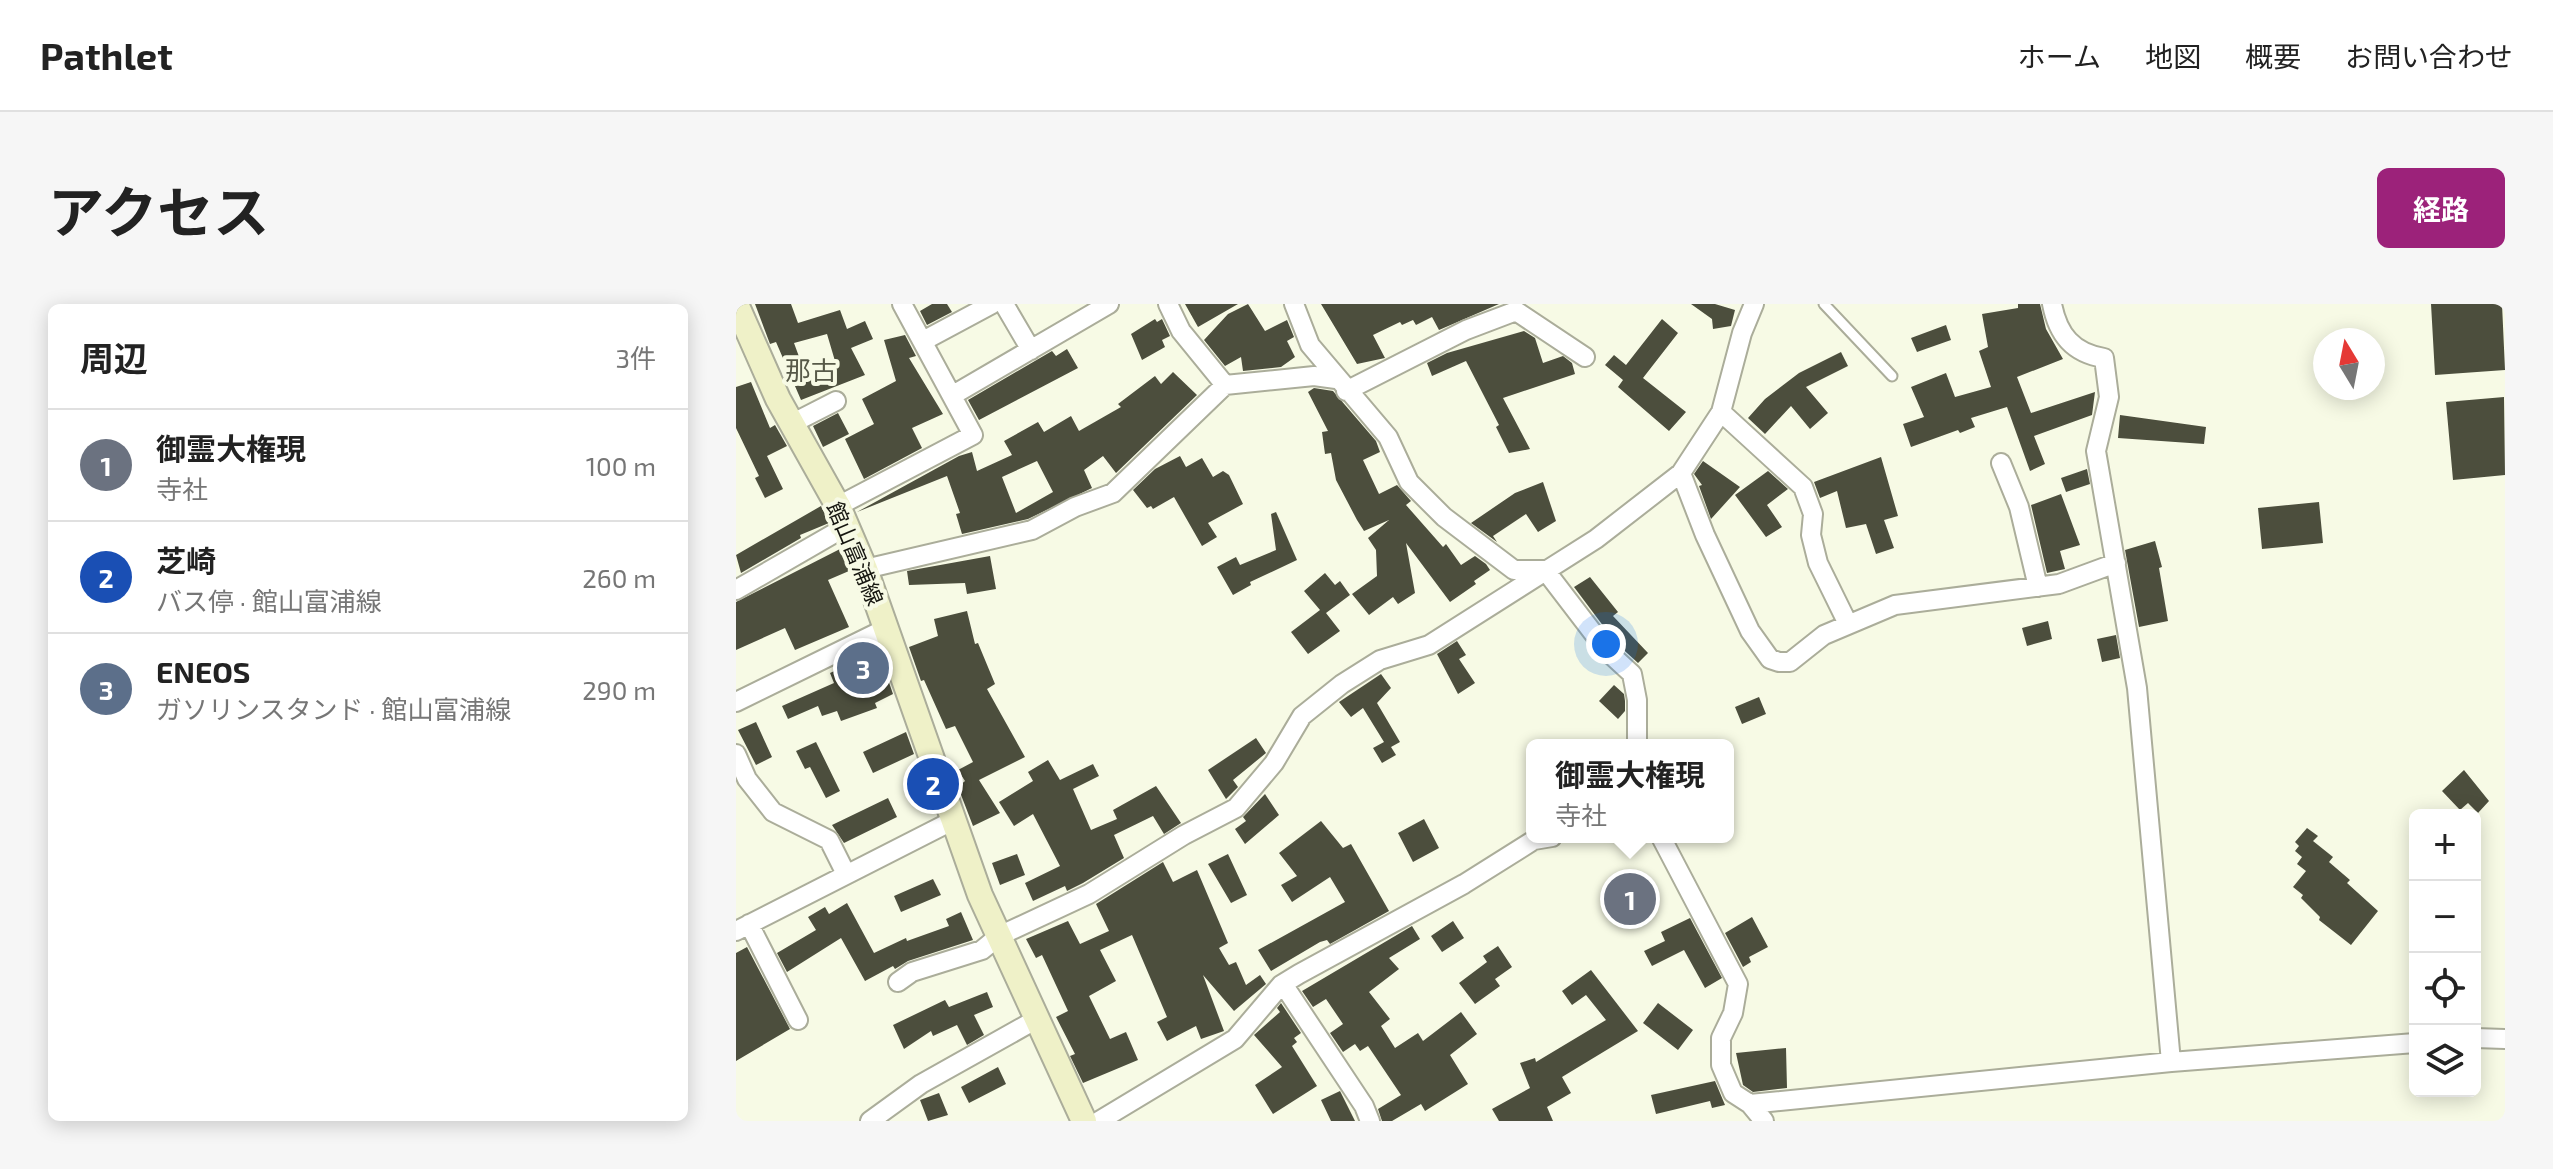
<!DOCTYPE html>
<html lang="ja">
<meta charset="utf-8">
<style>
body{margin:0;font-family:"Exo 2","Noto Sans JP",sans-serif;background:#f6f6f6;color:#222}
.controls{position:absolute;right:24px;bottom:24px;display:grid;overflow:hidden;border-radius:12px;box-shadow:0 4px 20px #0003}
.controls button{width:72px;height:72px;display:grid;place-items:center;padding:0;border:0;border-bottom:2px solid #e0e0e0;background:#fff;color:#222;font:40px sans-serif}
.compass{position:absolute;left:1577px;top:24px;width:72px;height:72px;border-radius:50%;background:#fff;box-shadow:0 4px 20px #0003;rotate:350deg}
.you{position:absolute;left:870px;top:340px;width:28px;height:28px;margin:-20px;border:6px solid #fff;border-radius:50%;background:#1a73e8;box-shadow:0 0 0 12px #1a73e833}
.badge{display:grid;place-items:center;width:52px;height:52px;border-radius:50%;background:#9c227a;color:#fff;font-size:26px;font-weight:700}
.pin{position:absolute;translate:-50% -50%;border:4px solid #fff;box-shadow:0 2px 8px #0006}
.popup{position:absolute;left:790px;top:435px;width:208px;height:104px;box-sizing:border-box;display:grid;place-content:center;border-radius:12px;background:#fff;filter:drop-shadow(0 2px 6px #0005);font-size:26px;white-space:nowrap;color:#767676}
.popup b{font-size:30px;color:#222}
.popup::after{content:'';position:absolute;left:50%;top:100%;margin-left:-16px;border:16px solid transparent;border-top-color:#fff}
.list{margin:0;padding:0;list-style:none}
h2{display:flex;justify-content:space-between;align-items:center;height:104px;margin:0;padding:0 32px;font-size:34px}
h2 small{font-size:26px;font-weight:400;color:#767676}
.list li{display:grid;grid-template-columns:52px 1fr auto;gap:24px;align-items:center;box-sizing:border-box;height:112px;padding:0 32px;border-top:2px solid #e0e0e0}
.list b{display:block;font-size:30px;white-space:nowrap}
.list p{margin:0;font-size:26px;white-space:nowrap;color:#767676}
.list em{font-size:26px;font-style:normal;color:#767676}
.icon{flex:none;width:44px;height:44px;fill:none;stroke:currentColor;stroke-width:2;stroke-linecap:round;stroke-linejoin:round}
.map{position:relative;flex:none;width:1769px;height:817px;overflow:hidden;border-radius:12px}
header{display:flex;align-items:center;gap:48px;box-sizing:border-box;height:112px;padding:0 40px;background:#fff;border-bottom:2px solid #e0e0e0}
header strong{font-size:38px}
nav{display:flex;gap:44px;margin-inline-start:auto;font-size:28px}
.intro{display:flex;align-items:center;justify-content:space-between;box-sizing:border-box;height:192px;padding:0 48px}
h1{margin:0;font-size:56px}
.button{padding:20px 36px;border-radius:12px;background:#9c227a;color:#fff;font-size:28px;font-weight:700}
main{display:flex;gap:48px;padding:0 48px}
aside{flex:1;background:#fff;border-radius:12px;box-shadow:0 4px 20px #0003}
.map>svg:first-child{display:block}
</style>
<header>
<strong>Pathlet</strong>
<nav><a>ホーム</a><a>地図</a><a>概要</a><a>お問い合わせ</a></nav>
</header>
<div class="intro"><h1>アクセス</h1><a class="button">経路</a></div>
<main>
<aside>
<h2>周辺<small>3件</small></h2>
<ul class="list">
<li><span class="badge" style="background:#6b7280">1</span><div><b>御霊大権現</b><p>寺社</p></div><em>100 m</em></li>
<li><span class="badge" style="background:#1a4fb4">2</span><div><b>芝崎</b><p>バス停 · 館山富浦線</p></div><em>260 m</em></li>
<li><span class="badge" style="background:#5c6f8a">3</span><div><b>ENEOS</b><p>ガソリンスタンド · 館山富浦線</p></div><em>290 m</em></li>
</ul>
</aside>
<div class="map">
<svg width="1769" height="817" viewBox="0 0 1769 817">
<rect width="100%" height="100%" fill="#f7fae5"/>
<path fill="#4c4e3d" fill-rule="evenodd" d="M19,0H55L62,19L104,6L111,25L129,17L137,35L115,44L129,71L65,96L40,38L34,40ZM91,30L99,57L69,69L58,39Z
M196,0H211L216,8L191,21L184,7Z
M449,0H502L462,23Z
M512,0L529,27L551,16L558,33L551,37L559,53L545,63L507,67L505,53L489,62L468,36L492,10Z
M585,0H763L703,26L696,13L680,21L677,16L666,21L664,18L637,31L649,54L621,60Z
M955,0H979L999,6L995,22L977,25L976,15Z
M1282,0H1304L1310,25L1327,55L1281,73L1295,109L1359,88L1356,111L1298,132L1309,160L1294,167L1271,103L1235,114L1239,123L1224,129L1222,126L1175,143L1167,120L1188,113L1175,83L1210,69L1219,93L1255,83L1243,47L1252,43L1246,10L1282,4Z
M1695,0H1766L1769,66L1699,71Z
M419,15L421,18L426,15L434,32L426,36L429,43L406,56L395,30Z
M926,15L942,29L907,74L950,108L933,127L882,83L887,76L869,61L878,51L890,61Z
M1210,21L1215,36L1181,48L1175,34Z
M788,27L799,34L807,59L827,52L836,59L839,70L767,94L794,145L773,149L760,123L763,121L730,57L696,72L691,59L711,49Z
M169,31L180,52L173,54L207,110L176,124L186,144L128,175L109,135L138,120L126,95L160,77L148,36Z
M331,45L342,64L243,116L232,96L316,47L320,52Z
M1105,48L1112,62L1070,83L1092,109L1074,125L1055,102L1029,130L1012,114L1029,95L1063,69Z
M437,68L461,91L380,169L367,152L348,166L356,184L292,215L226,230L220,210L224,209L211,172L121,208L223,152L236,148L241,167L276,151L268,137L302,118L308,128L335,112L343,127L385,103L382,100L419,72L425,80ZM301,157L317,188L280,209L266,173Z
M15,78L34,124L39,121L51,142L31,152L47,185L29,194L19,174L23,172L0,124V83Z
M578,84L597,87L640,137L644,148L627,156L643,190L661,181L675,197L670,201L707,243L710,240L725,261L739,252L750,260L754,266L738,277L740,280L714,298L670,239L679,289L662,300L657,293L633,311L616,290L641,272L640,246L632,234L653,216L628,227L621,216L600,176L595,149L589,150L586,128L592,127L572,88Z
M1768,93L1769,171L1717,176L1710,98Z
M102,109L113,130L87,143L77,122Z
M1384,111L1470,123L1468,140L1382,134Z
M444,152L450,163L466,154L477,173L487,167L493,171L507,200L472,219L481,233L466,242L438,193L417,205L415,202L411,204L397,186L419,165Z
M1145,153L1162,212L1148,216L1158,244L1140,250L1130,220L1110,224L1101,187L1084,194L1078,178Z
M967,157L1004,183L975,215L963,182L966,181L958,170Z
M1351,165L1354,180L1330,188L1325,174Z
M1032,167L1052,185L1031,201L1046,223L1030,233L999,191Z
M807,178L820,217L802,228L790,210L757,232L761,238L735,219L779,189Z
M1325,190L1344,241L1324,247L1329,265L1311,269L1295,201Z
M1583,198L1587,239L1526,245L1522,204Z
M85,202L93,219L64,231L65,234L5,269L0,251Z
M540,208L561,256L514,278L515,281L497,291L481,263L500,253L504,261L540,246L535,210Z
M1419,237L1426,263L1423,264L1432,317L1403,323L1389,246Z
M104,245L113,267L92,276L113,323L59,346L49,324L0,346V298Z
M254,252L260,285L231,290L229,279L173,281L171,267Z
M589,269L599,281L604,277L614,291L590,309L604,327L572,350L555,328L584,306L568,287Z
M854,273L882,308L877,312L912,349L902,359L880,339L838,283Z
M231,307L239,340L242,339L259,380L251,385L289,453L243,476L264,509L237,522L222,483L229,477L222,466L237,458L219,422L210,425L188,376L185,377L173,343L202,332L198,315Z
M1312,317L1316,335L1291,342L1286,324Z
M1380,331L1384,354L1366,358L1361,335Z
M721,337L730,351L723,355L739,379L722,390L701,350Z
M118,358L127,377L149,367L157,390L139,399L141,404L105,417L101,407L86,412L82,402L52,415L46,402L98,379L94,369Z
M645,370L655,384L641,399L664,438L655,443L660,451L646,459L637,444L648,438L627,404L615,413L603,398Z
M878,381L888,390L889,397V407L882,415L863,397Z
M1023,393L1030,410L1006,420L999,403Z
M20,418L36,453L20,461L2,426Z
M170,428L178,450L137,469L127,448Z
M520,434L530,449L497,476L502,483L490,495L472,466Z
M80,438L104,487L90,494L74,463L69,465L60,447Z
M312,456L324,476L357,460L363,472L337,485L355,526L381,515L377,506L420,482L445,519L428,530L417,512L378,531L388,554L347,579L331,587L329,582L297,597L289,579L324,562L297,510L278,522L263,498L297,477L292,468Z
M1728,466L1753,497L1742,509L1732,499L1724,506L1706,487Z
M529,490L543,511L509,540L499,525L510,517L507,513Z
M152,494L161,513L108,539L96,521Z
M688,515L703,544L677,558L662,529Z
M585,517L607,544L615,540L653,607L594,640L591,636L584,638L535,667L522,646L609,598L594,573L556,598L545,581L561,572L543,549Z
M1571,524L1582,532L1577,537L1597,553L1593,558L1614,576L1611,579L1642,607L1615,641L1583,616L1584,613L1565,594L1567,591L1557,583L1570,567L1561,560L1566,553L1559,547L1563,542L1559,538Z
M281,550L289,571L264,581L256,559Z
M492,550L511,591L495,599L472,560Z
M427,558L437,578L461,566L492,639L483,644L493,661L500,658L510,681L524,671L530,680L498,707L467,671L488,727L465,735L460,722L431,737L421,718L431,713L396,631L364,646L380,677L353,692L374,735L390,728L402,756L347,779L334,752L339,750L320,713L332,707L306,651L300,654L290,635L332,617L344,640L373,627L360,600Z
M197,575L205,591L165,608L158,592Z
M111,599L138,649L170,634L171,637L213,622L210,615L225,608L237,636L172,657L159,665L157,662L129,677L105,634L51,668L41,649L80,626L72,613L89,603L93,610Z
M1016,613L1032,643L1013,653L1015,658L1007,663L989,629Z
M954,614L986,674L969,684L948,646L916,662L908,647L929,637L925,628Z
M717,617L728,634L706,648L695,632Z
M676,622L684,635L653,654L663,665L633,688L654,715L645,722L659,744L682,729L687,737L725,708L741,730L714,751L732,780L689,807L685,800L656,817H646L642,805L665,791L632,742L624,747L619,740L607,748L594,729L607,720L590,695L577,703L566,687Z
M762,642L776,663L759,675L764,682L739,700L723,679L751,658L747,652Z
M11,643L54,725L0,757V649Z
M855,666L902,727L826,773L835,789L811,803L817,817H763L756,805L794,784L784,759L799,754L800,758L870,716L850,691L836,701L826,687Z
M251,688L257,703L238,711L248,731L231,741L221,721L197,732L195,727L168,745L157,721L209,696L213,703Z
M545,699L565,729L558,734L561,738L556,742L581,782L537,810L519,781L546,763L518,731L544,708L541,704Z
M922,699L957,726L942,746L907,719Z
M1050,744L1051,784L1017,788L1007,781L1000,749Z
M262,763L270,780L233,799L225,783Z
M979,777L989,801L976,804L974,797L920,810L915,791Z
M604,787L619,817H595L585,796Z
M203,789L212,811L192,817L184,796Z"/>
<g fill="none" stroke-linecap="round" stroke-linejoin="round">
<g stroke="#abad9a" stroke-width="13">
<path id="service" d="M1088,0L1156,72"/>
</g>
<g stroke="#abad9a" stroke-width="22">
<path id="minor" d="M268,0L295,46
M432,0L445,27L489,81
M558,0L574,41L652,133L673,178L708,213L778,266H809
M1316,0C1322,31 1337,49 1368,54L1373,93L1360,147L1401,384L1435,758
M187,37L256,0
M610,87L730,26L780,7L849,53
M217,91L373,0
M985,108L1067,183L1077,210L1075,231L1082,259L1112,320
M55,120L100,97
M1265,159L1283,203L1302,283
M945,169L969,231L1014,327L1034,355L1043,358H1054L1088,331L1159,301L1323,280L1380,259
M102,202L237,131L166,0
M129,265L296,226L339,203L377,189L489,81L578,72L600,75
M809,266L871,347L896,370L901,396V441
M0,286L111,222
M0,398L151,324
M0,450L11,475L37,508L93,536L110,570
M925,533L1002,680L997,709L985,734V761L997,789L1014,800L1028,817
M13,620L62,716
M0,627L216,517
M162,678L176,668L246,646L263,632L353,590L448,531L500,504L538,459L566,412L606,380L644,356L693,341L860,235L945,169L985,108L1006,29L1018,0
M547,680L628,802L634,817
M1739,734L1769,735
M1014,800L1435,758L1679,739
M134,817L185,780L301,715
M363,817L499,735L545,681L563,670L728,580L798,536L816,533"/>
</g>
<g stroke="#abad9a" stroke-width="28">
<path id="secondary" d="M0,0L42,95L102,202L129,265L244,591L348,817"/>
</g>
<use href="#service" stroke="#fff" stroke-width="9"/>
<use href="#minor" stroke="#fff" stroke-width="18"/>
<use href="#secondary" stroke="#eff1c8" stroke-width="24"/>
</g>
<g text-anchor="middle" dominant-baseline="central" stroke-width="8" stroke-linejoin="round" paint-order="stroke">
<g font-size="22" fill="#161610" stroke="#f7fae5">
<text transform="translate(120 249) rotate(67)">館山富浦線</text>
</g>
<g font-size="26" fill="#575948" stroke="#f7fae5">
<text x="75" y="65">那古</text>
</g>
</g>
</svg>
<div class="controls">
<button>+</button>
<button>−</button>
<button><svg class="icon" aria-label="locate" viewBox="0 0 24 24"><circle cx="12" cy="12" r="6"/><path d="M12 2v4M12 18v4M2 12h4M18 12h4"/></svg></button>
<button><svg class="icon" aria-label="layers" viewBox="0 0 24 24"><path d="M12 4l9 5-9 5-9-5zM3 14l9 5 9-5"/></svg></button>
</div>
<svg class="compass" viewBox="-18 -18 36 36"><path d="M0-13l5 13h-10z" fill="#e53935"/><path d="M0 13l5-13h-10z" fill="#767676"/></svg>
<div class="you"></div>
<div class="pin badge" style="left:894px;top:595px;background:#6b7280">1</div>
<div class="popup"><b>御霊大権現</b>寺社</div>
<div class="pin badge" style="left:197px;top:480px;background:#1a4fb4">2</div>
<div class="pin badge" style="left:127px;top:364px;background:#5c6f8a">3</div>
</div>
</main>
